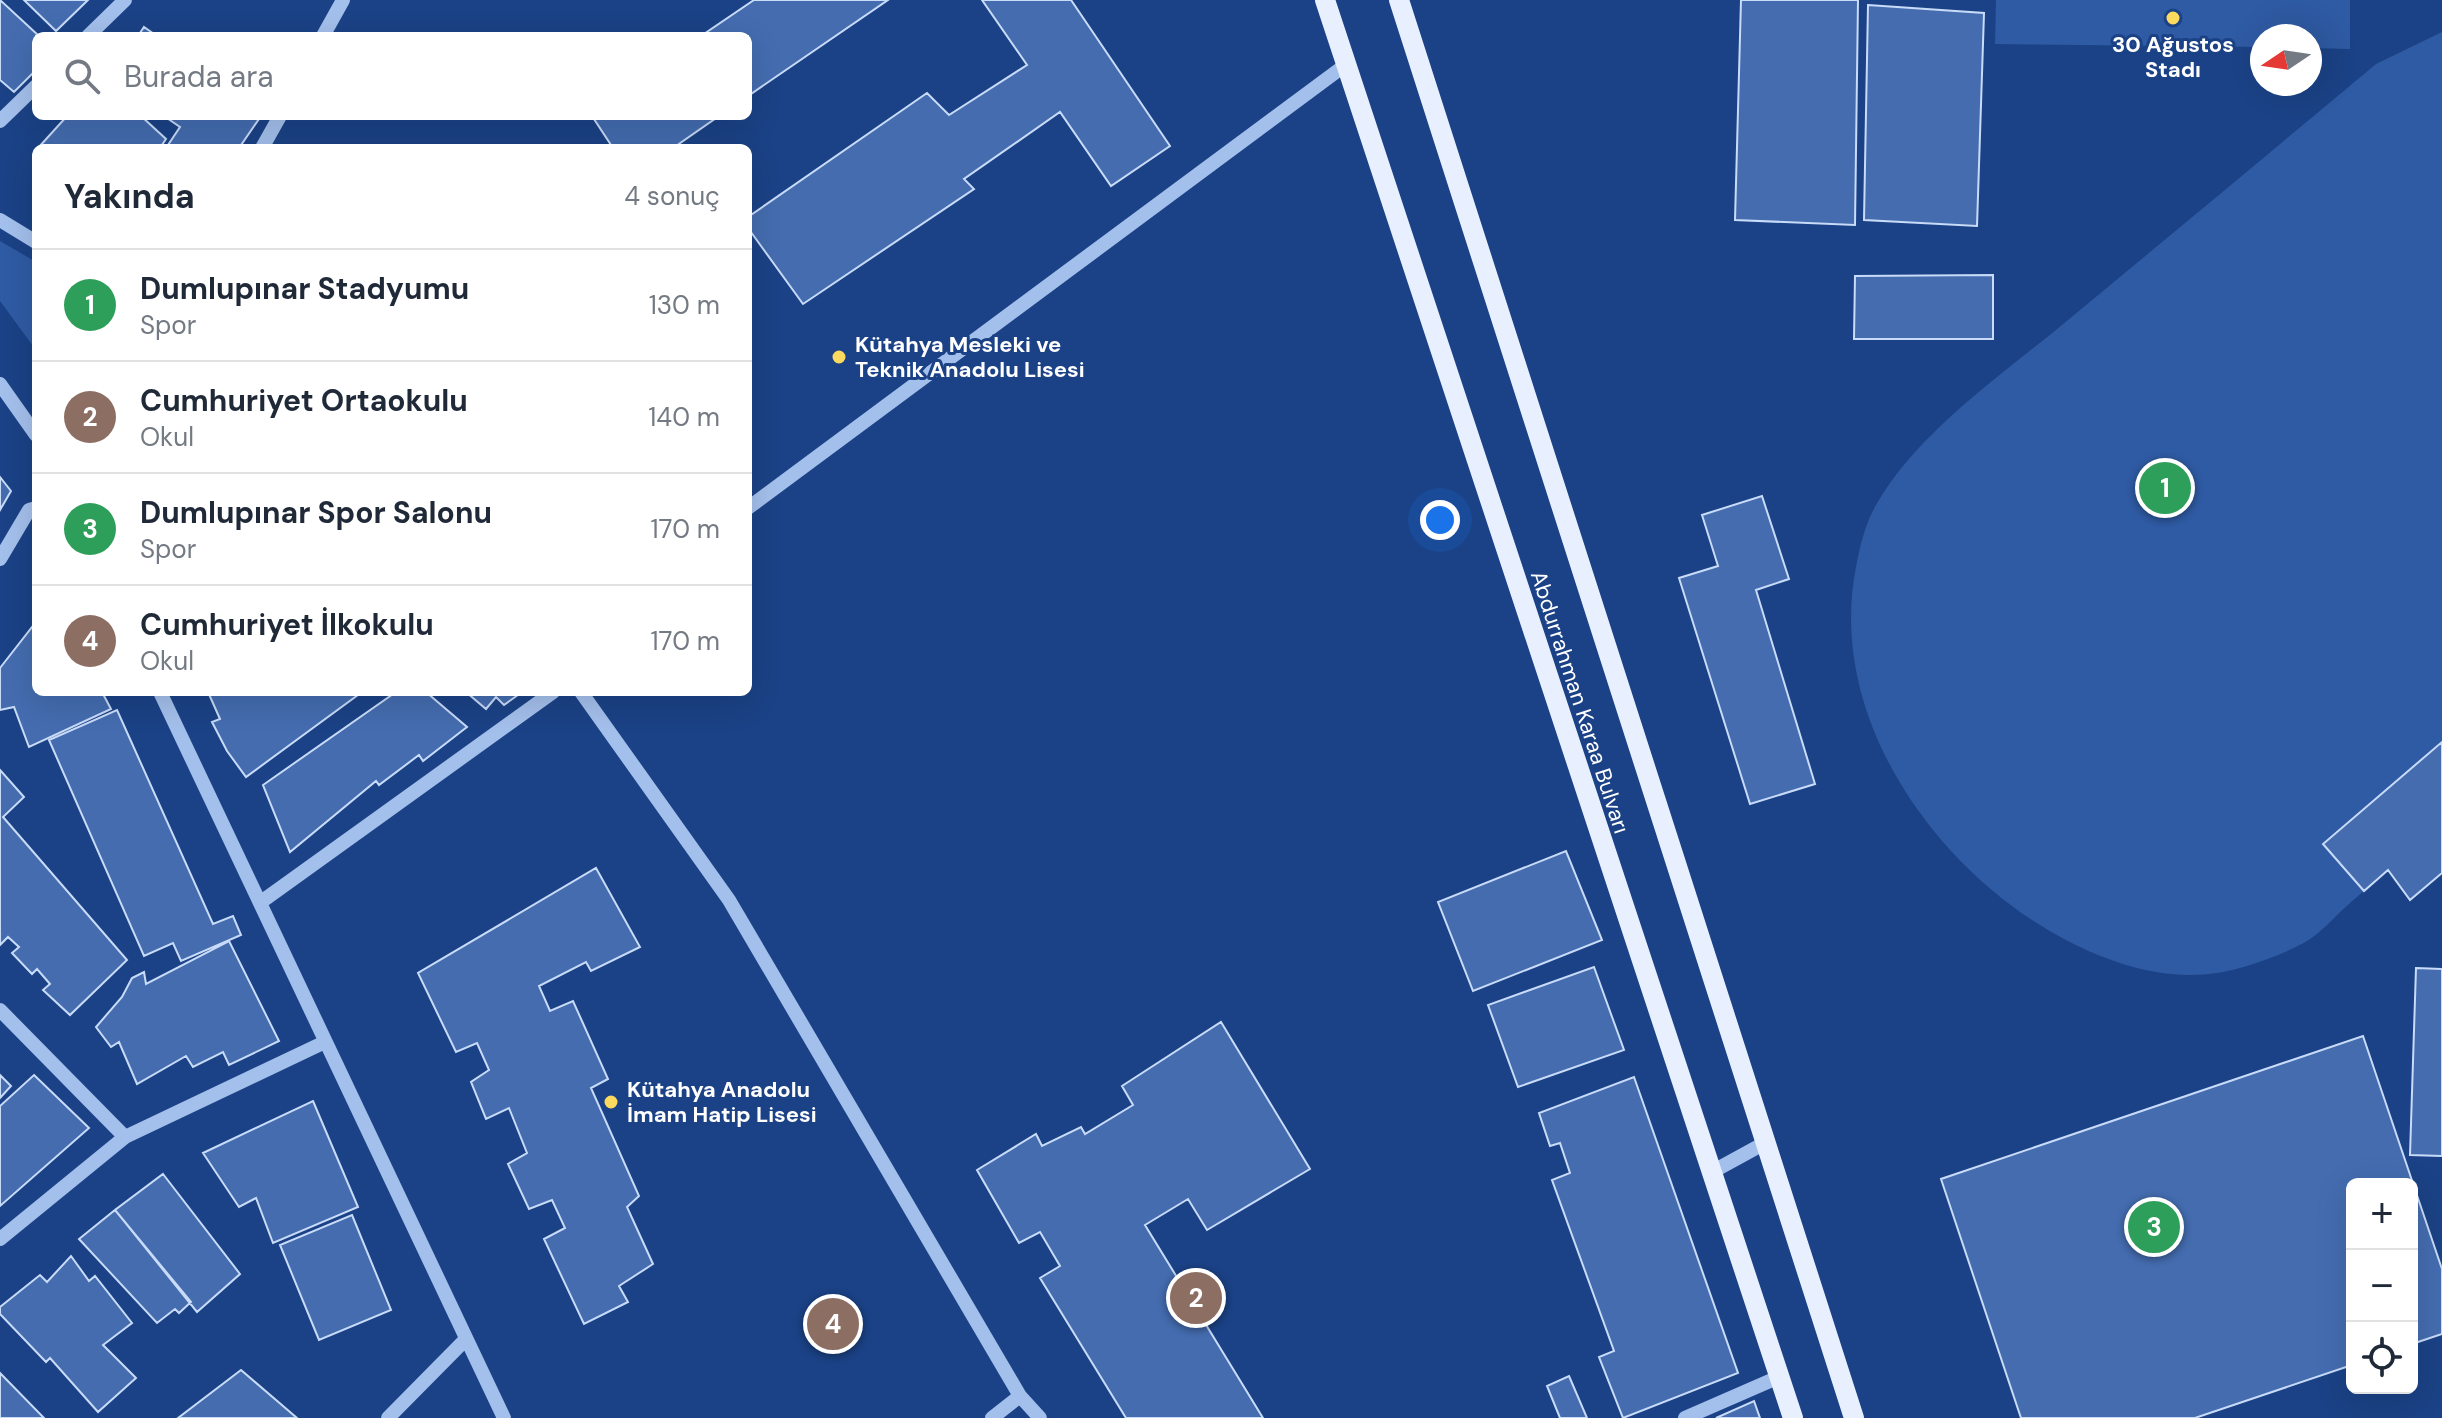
<!DOCTYPE html>
<html lang="tr">
<meta charset="utf-8">
<style>
body{margin:0;font-family:"DM Sans",sans-serif;background:#f2f2f3;color:#1f2937}
.controls{position:absolute;right:24px;bottom:24px;display:grid;overflow:hidden;border-radius:12px;box-shadow:0 8px 32px #0002}
.controls button{width:72px;height:72px;display:grid;place-items:center;padding:0;border:0;border-bottom:2px solid #e0e1e3;background:#fff;color:#1f2937;font:40px sans-serif}
.compass{position:absolute;left:2250px;top:24px;width:72px;height:72px;border-radius:50%;background:#fff;box-shadow:0 8px 32px #0002;rotate:257deg}
.you{position:absolute;left:1440px;top:520px;width:28px;height:28px;margin:-20px;border:6px solid #fff;border-radius:50%;background:#1a73e8;box-shadow:0 0 0 12px #1a73e833}
.badge{display:grid;place-items:center;width:52px;height:52px;border-radius:50%;background:#827949;color:#fff;font-size:26px;font-weight:700}
.pin{position:absolute;translate:-50% -50%;border:4px solid #fff;box-shadow:0 2px 8px #0006}
.list{margin:0;padding:0;list-style:none}
h2{display:flex;justify-content:space-between;align-items:center;height:104px;margin:0;padding:0 32px;font-size:34px}
h2 small{font-size:26px;font-weight:400;color:#747a83}
.list li{display:grid;grid-template-columns:52px 1fr auto;gap:24px;align-items:center;box-sizing:border-box;height:112px;padding:0 32px;border-top:2px solid #e0e1e3}
.list b{display:block;font-size:30px;white-space:nowrap}
.list p{margin:0;font-size:26px;white-space:nowrap;color:#747a83}
.list em{font-size:26px;font-style:normal;color:#747a83}
.icon{flex:none;width:44px;height:44px;fill:none;stroke:currentColor;stroke-width:2;stroke-linecap:round;stroke-linejoin:round}
.map{position:relative;flex:none;width:2442px;height:1418px;overflow:hidden}
.search{position:absolute;background:#fff;box-shadow:0 8px 32px #0002;left:32px;top:32px;width:720px;height:88px;display:flex;align-items:center;gap:20px;box-sizing:border-box;padding:0 28px;border-radius:12px;color:#747a83;font-size:30px}
.panel{position:absolute;background:#fff;box-shadow:0 8px 32px #0002;left:32px;top:144px;width:720px;height:552px;border-radius:12px}
.map>svg:first-child{display:block}
</style>
<div class="map">
<svg width="2442" height="1418" viewBox="0 0 2442 1418">
<rect width="100%" height="100%" fill="#1b4286"/>
<path fill="#2f5ba4" d="M1996,0H2350V49L2310,48V36H2262V47L1995,44Z
M2442,32V823C2411,850 2381,876 2350,903C2336,915 2322,932 2307,941C2285,954 2248,967 2223,972C2168,982 2114,965 2066,940C1937,873 1826,718 1856,567C1860,546 1865,524 1876,505C1916,434 2000,376 2062,325C2167,238 2272,151 2376,64Z
M0,241L36,262V350L0,301Z"/>
<path fill="#446caf" stroke="#c8dbf8" stroke-width="2" d="M0,0L39,36H36V70L14,92L0,80Z
M24,0H88L56,31Z
M754,0H888L748,96V36H701Z
M982,0H1071L1170,146L1111,186L1060,112L964,179L974,189L803,304L748,228V217L927,93L949,115L1027,65Z
M1741,0H1858L1855,225L1735,220Z
M1868,5L1984,13L1977,226L1864,220Z
M144,27L157,36H138Z
M67,116H141L166,139L160,148H38Z
M164,116H261L239,148H166L180,127Z
M592,116H719L673,148H613Z
M1993,275V339H1854L1855,276Z
M0,477L11,491L0,510Z
M1762,496L1789,579L1756,590L1815,784L1750,804L1679,578L1718,566L1702,515Z
M36,622V692H102L111,709L29,747L14,707L0,710V668Z
M208,692H362L246,777L227,751L212,722L220,719Z
M396,692H426L467,727L423,761L419,755L379,785L376,781L290,852L263,785Z
M466,692H522L504,705L496,697L486,709Z
M117,710L213,924L233,916L241,935L181,961L173,943L144,956L49,740Z
M2442,742V873L2410,900L2388,870L2364,891L2323,844Z
M0,770L24,797L3,817L127,960L70,1015L43,990L50,984L37,969L32,974L12,953L19,947L8,937L0,945Z
M1566,851L1602,940L1473,991L1438,902Z
M596,868L640,947L591,971L586,962L539,986L550,1011L573,1001L608,1079L591,1088L639,1196L627,1207L653,1264L619,1286L628,1302L584,1324L544,1239L565,1228L552,1200L529,1209L508,1164L527,1153L509,1108L486,1119L471,1082L489,1070L477,1043L456,1052L418,973Z
M229,941L279,1041L229,1065L223,1052L193,1067L186,1056L137,1084L119,1042L111,1047L96,1027L122,997L132,978L144,972L146,984Z
M1594,967L1624,1050L1518,1087L1488,1005Z
M2416,968L2442,969V1156L2410,1155Z
M1221,1022L1310,1169L1207,1230L1188,1199L1145,1225L1263,1418H1126L1040,1278L1060,1266L1040,1232L1019,1243L977,1170L1036,1134L1042,1146L1081,1127L1085,1134L1133,1105L1122,1086Z
M2363,1036L2442,1269V1334L2412,1344V1184H2352V1365L2195,1418H2021L1941,1179Z
M0,1075L11,1086L0,1098Z
M34,1075L89,1128L0,1206V1106Z
M1634,1077L1738,1373L1623,1418L1599,1357L1614,1351L1552,1180L1570,1173L1560,1143L1550,1146L1539,1113Z
M313,1101L358,1207L273,1243L256,1198L239,1207L203,1153Z
M163,1174L240,1274L197,1312L115,1210Z
M115,1210L191,1302L179,1313L175,1309L157,1323L79,1239Z
M352,1215L391,1310L319,1340L280,1245Z
M71,1256L89,1281L95,1276L132,1323L103,1345L136,1378L98,1412L50,1358L46,1362L0,1314V1307L40,1275L47,1282Z
M241,1370L297,1418H178Z
M0,1373L44,1418H0Z
M1569,1376L1587,1418H1560L1547,1386Z
M1754,1401L1760,1418H1716Z"/>
<g fill="none" stroke-linecap="round" stroke-linejoin="round">
<path stroke="#a3bfeb" stroke-width="14" d="M88,36L125,0
M323,36L343,0
M0,121L36,86
M262,148L280,116
M0,220L36,242
M0,384L36,435
M748,508L1344,66
M0,559L29,510L36,508
M160,692L504,1418
M581,692L729,900L1020,1396L1040,1418
M261,902L553,692
M0,1010L125,1137
M1710,1173L1763,1144
M0,1239L125,1137L325,1042
M388,1418L466,1339
M992,1418L1020,1396
M1685,1418L1779,1377"/>
<path stroke="#e8efff" stroke-width="20" d="M1325,0L1793,1418
M1399,0L1854,1418"/>
</g>
<g fill="#fcda60" stroke="#1b4286" stroke-width="3">
<circle cx="2173" cy="18" r="8"/>
<circle cx="839" cy="357" r="8"/>
<circle cx="611" cy="1102" r="8"/>
</g>
<g text-anchor="middle" dominant-baseline="central" stroke-width="6" stroke-linejoin="round" paint-order="stroke">
<g font-size="22" font-weight="bold" fill="#fff" stroke="#1b4286" text-anchor="start">
<text x="2173" y="44" text-anchor="middle">30 Ağustos<tspan x="2173" dy="25">Stadı</tspan></text>
<text x="855" y="344">Kütahya Mesleki ve<tspan x="855" dy="25">Teknik Anadolu Lisesi</tspan></text>
<text x="627" y="1089">Kütahya Anadolu<tspan x="627" dy="25">İmam Hatip Lisesi</tspan></text>
</g>
<g font-size="22" fill="#fff" stroke="#1b4286">
<text transform="translate(1580 702) rotate(72)">Abdurrahman Karaa Bulvarı</text>
</g>
</g>
</svg>
<div class="controls">
<button>+</button>
<button>−</button>
<button><svg class="icon" aria-label="locate" viewBox="0 0 24 24"><circle cx="12" cy="12" r="6"/><path d="M12 2v4M12 18v4M2 12h4M18 12h4"/></svg></button>
</div>
<svg class="compass" viewBox="-18 -18 36 36"><path d="M0-13l5 13h-10z" fill="#e53935"/><path d="M0 13l5-13h-10z" fill="#747a83"/></svg>
<div class="you"></div>
<div class="pin badge" style="left:2165px;top:488px;background:#2e9e5b">1</div>
<div class="pin badge" style="left:1196px;top:1298px;background:#8d6e63">2</div>
<div class="pin badge" style="left:2154px;top:1227px;background:#2e9e5b">3</div>
<div class="pin badge" style="left:833px;top:1324px;background:#8d6e63">4</div>
<div class="search"><svg class="icon" aria-label="search" viewBox="0 0 24 24"><circle cx="10" cy="10" r="6"/><path d="M15 15l6 6"/></svg>Burada ara</div>
<section class="panel">
<h2>Yakında<small>4 sonuç</small></h2>
<ul class="list">
<li><span class="badge" style="background:#2e9e5b">1</span><div><b>Dumlupınar Stadyumu</b><p>Spor</p></div><em>130 m</em></li>
<li><span class="badge" style="background:#8d6e63">2</span><div><b>Cumhuriyet Ortaokulu</b><p>Okul</p></div><em>140 m</em></li>
<li><span class="badge" style="background:#2e9e5b">3</span><div><b>Dumlupınar Spor Salonu</b><p>Spor</p></div><em>170 m</em></li>
<li><span class="badge" style="background:#8d6e63">4</span><div><b>Cumhuriyet İlkokulu</b><p>Okul</p></div><em>170 m</em></li>
</ul>
</section>
</div>
